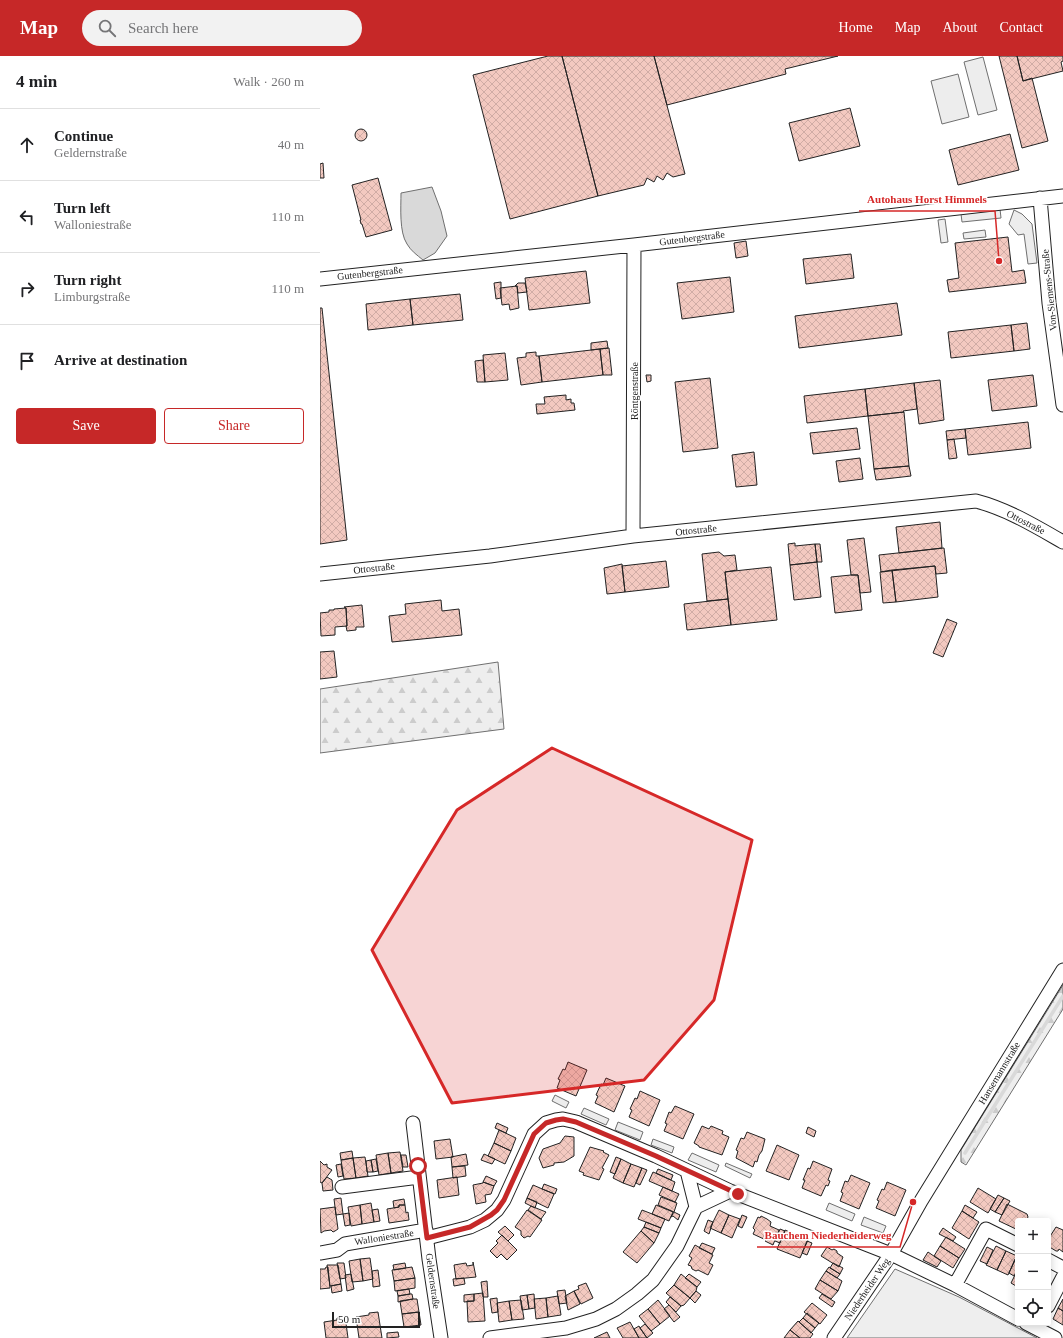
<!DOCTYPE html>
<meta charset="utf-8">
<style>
body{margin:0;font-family:"Times New Roman",serif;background:#f2f2f2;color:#202124}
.controls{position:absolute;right:12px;bottom:12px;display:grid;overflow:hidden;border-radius:4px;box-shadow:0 2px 10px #0003}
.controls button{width:36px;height:36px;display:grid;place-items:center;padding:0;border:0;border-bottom:1px solid #e0e0e0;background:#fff;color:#202124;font:20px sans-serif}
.scale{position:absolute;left:12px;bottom:10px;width:88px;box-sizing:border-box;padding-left:4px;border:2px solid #222;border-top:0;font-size:11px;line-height:14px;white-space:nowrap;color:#222;-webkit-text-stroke:3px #fff;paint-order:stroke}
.stop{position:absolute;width:12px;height:12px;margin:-9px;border:3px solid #c62828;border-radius:50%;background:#fff}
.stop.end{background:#c62828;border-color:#fff;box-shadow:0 1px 4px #0008}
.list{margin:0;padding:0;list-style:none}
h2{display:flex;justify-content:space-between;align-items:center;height:52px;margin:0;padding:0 16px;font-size:17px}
h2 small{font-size:13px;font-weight:400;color:#757577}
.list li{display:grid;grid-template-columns:26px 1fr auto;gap:12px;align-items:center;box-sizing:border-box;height:72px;padding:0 16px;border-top:1px solid #e0e0e0}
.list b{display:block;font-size:15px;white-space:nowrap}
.list p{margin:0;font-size:13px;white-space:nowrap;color:#757577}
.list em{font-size:13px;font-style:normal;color:#757577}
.actions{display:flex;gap:8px;padding:12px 16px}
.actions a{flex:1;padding:9px 0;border:1px solid #c62828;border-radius:4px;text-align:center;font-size:14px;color:#c62828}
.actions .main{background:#c62828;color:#fff}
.icon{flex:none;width:22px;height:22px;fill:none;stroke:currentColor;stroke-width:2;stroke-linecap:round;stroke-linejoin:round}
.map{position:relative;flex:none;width:743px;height:1282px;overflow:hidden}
header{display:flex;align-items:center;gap:24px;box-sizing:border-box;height:56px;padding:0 20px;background:#c62828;color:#fff}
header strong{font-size:19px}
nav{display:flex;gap:22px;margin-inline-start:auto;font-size:14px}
.search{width:280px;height:36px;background:#f2f2f2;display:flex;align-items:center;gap:10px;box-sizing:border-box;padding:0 14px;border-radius:22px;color:#757577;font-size:15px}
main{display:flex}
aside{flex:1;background:#fff}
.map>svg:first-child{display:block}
</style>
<header>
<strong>Map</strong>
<div class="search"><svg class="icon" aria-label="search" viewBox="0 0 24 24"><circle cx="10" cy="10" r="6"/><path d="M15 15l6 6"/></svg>Search here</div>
<nav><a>Home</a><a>Map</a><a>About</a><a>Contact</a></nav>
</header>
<main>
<aside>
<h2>4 min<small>Walk · 260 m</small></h2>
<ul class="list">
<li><svg class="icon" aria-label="ahead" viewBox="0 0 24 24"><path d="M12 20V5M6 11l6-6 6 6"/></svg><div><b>Continue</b><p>Geldernstraße</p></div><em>40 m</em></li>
<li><svg class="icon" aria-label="left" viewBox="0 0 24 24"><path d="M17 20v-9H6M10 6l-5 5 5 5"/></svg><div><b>Turn left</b><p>Walloniestraße</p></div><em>110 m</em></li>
<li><svg class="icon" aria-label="right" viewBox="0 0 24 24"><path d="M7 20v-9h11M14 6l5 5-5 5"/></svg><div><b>Turn right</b><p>Limburgstraße</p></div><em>110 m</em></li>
<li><svg class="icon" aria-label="arrive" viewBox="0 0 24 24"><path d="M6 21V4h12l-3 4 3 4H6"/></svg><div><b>Arrive at destination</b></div></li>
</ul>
<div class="actions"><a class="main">Save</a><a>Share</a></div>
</aside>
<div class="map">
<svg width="743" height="1282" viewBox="0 0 743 1282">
<defs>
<pattern id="forest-firs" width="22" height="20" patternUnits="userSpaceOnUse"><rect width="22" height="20" fill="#eee"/><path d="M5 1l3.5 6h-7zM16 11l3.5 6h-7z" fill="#ccc"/></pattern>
<pattern id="building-cross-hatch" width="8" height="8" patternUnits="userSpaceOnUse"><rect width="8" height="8" fill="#f3c9c0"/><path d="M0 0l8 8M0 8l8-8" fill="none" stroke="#d0aca5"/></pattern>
</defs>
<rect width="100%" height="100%" fill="#fff"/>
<path fill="url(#forest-firs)" stroke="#6f6f6f" d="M178,606L184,673L0,697V633Z
M743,929V953L646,1109L641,1106V1094Z"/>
<path fill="#eee" stroke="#6f6f6f" d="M575,1213L639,1241L717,1282H527Z"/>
<path fill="#ededed" stroke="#6f6f6f" d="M663,1L677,54L658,59L644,6Z
M638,18L649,61L622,68L611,25Z
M680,153L681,162L642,166L641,158Z
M694,154L702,158L712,168L717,207L708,208L704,178L698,179L689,168Z
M625,163L628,186L621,187L618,164Z
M665,174L666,181L644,183L643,177Z
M235,1039L249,1046L246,1052L232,1045Z
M264,1052L289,1063L286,1069L261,1058Z
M298,1066L323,1076L320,1084L295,1074Z
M333,1083L354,1091L352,1097L331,1089Z
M372,1097L399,1109L396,1116L368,1104Z
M406,1107L432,1118L430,1122L405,1110Z
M509,1147L535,1158L532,1165L506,1154Z
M544,1161L566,1170L563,1177L541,1169Z"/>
<path fill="#d9d9d9" stroke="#6f6f6f" d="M112,131L121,155L127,180L115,197L103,204C97,199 91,195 87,188C79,176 81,151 81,137Z"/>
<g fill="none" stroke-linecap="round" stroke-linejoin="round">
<path stroke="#d9d9d9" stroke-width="3.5" d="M645,1097L743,940"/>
</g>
<path fill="url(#building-cross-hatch)" stroke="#222" d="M228,0H242L278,140L190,163L153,19Z
M242,0H334L365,118L353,121L347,117L343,124L337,120L334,126L327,122L324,129L278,140Z
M334,0H518L465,13L466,18L347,49Z
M679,0H697L703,25L712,22L728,85L702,92Z
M697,0H743V5L741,6L743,15L703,25Z
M530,52L540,90L479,105L469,67Z
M35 79a6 6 0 1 1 12 0a6 6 0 1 1-12 0Z
M690,78L699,114L638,129L629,94Z
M3,107L4,122H0V108Z
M58,122L72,174L46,181L42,168H41L40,164H41L32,129Z
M688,181L692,216L704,214L706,227L629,236L627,224L639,222L635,187Z
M426,185L428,200L416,202L414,187Z
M531,198L534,222L486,228L483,203Z
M266,215L270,247L209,254L205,222Z
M410,221L414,256L362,263L357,227Z
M181,226V242L176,243L174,227Z
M198,227H205L207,236L198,237L197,230H195Z
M197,230L199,252L190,254L189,248L182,249L180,232Z
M140,238L143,264L93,269L90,243Z
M90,243L93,269L48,274L46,248Z
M577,247L582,279L479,292L475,260Z
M0,252H2L27,484L0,488Z
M707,267L710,293L694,295L691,269Z
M691,269L694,295L631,302L628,276Z
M287,285L288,292L271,294V287Z
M289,292L292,319H283L280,293Z
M280,293L283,319L222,326L219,300Z
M216,296V300H219L222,326L201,329L197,302L206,301V297Z
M185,297L188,324L165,326L163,299Z
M163,304L165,326H157L155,305Z
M326,319H331V325L327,326Z
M713,319L717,350L672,355L668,324Z
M390,322L398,392L363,396L355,326Z
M620,324L624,364L599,368L594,327Z
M594,327L597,353L583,355L584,356L548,360L545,333Z
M545,333L548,360L487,367L484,340Z
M246,339V344L251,343V347H254L255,354L217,358L216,348H225L224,341Z
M584,356L589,410L554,413L548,360Z
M708,366L711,392L648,399L645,373Z
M537,372L540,393L493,398L490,377Z
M645,373L646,382L627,384L626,375Z
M634,383L637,402L629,403L627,384Z
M434,396L437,429L416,431L412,399Z
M540,402L543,423L519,426L516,405Z
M589,410L591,420L556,424L554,413Z
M620,466L622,492L579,497L576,471Z
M544,482L551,536L540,537L538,519H531L527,484Z
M475,487V490L495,488L497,506L470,509L468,488Z
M495,488H500L502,506H497Z
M624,492L627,517L616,518L615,510L561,516L559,499Z
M399,496L404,500L415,499L417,514L405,516L408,543L387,545L382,498Z
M346,505L349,531L305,536L302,510Z
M497,506L501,541L474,544L470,509Z
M302,508L305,536L287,538L284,512Z
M615,510L618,541L576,546L572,514Z
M451,511L457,564L411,569L405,516Z
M572,514L576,546L563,547L560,516Z
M531,519H538L542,554L515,557L511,521Z
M408,543L411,569L367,574L364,548Z
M121,544L122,555L139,553L142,579L72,586L69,560L86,558L85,548Z
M42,549L44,571H36V574L27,575L26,570H27L26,552L24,551Z
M26,552L27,570L15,571V579L1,580L0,557L9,556V554H14V553Z
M627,563L637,567L623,601L613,597Z
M14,595L17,621L0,623V596Z
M248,1006L267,1014L256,1040L237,1032L240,1024L238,1023L243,1013L245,1014Z
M286,1022L305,1030L294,1056L275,1047L278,1040L276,1039L281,1028L283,1029Z
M320,1035L340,1044L329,1070L309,1061L312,1054L310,1053L315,1042L317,1043Z
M355,1050L374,1058L363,1083L344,1075L347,1068L345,1067L349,1056L351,1057Z
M177,1067L188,1072L186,1077L175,1072Z
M382,1070L389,1073L391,1070L403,1075L402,1078L409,1081L402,1099L379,1091V1090L374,1087Z
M488,1071L496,1075L494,1081L486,1077Z
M179,1074L196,1082L191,1095L174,1087Z
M427,1076L445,1083L442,1095L439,1099L437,1106L435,1105L433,1111L416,1102L418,1095L416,1094L421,1082L424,1083Z
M245,1080L254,1081V1100L244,1106L234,1107V1109L223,1112L219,1102L223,1093L240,1087Z
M130,1083L133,1101L116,1103L114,1085Z
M174,1087L191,1095L185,1108L168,1100Z
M457,1089L479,1099L469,1124L446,1115Z
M270,1091L284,1095L283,1096L289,1099L282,1112L284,1113L279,1124L263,1119L264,1117L259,1115Z
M32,1095L33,1102L21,1104L20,1097Z
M80,1096L83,1115L71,1117L68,1097Z
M68,1097L71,1117L59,1119L56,1099Z
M146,1098L148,1109L132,1111L131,1101Z
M164,1098L175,1103L172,1108L161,1104Z
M81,1099H86L88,1111H83Z
M45,1101L48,1120L36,1122L33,1102Z
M296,1101L301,1103L295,1118L290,1116Z
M33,1102L36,1122L24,1123L21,1104Z
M56,1103L58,1115L53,1116L51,1104Z
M301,1103L311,1108L303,1127L293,1122Z
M51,1104L53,1116H47L46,1105Z
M0,1105L4,1109L7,1108V1111L12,1114L2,1127L0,1126Z
M493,1105L512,1113L508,1124L510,1125L508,1130L506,1129L501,1140L482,1132L485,1124H483L488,1112L490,1113Z
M21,1108L23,1120L18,1121L16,1109Z
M311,1108L322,1112L314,1131L303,1127Z
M145,1110L146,1120L133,1122L132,1111Z
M322,1112L327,1114L320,1129L316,1127Z
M338,1113L353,1119L351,1124L336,1117Z
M333,1116L355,1126L352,1135L329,1125Z
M531,1119L550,1127L539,1153L520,1145L523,1137L521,1136L525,1125L528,1126Z
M166,1120L177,1125L174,1130L163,1126Z
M7,1121L12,1124L13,1134L3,1135L2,1127Z
M137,1121L139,1139L119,1142L117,1124Z
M163,1126L174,1130L171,1138L165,1139L166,1146L156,1148L153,1129L163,1127Z
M567,1126L586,1134L575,1160L556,1152L559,1145L557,1144L562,1133L564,1134Z
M224,1128L237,1133L235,1138L222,1133Z
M213,1129L234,1138L228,1152L207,1142Z
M343,1131L359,1138L355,1146L339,1139Z
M658,1132L676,1143L668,1157L650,1146Z
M678,1139L684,1142L675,1156L670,1153Z
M341,1141L357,1147L354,1156L338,1149Z
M21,1142L23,1158L16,1159L14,1143Z
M207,1142L217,1146L215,1152L205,1147Z
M684,1142L690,1145L682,1159L675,1156Z
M84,1143L85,1149H79V1151L74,1152L73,1145Z
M51,1147L54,1166L42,1168L40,1149Z
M687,1148L707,1158L708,1161L706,1165H698V1174L679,1165Z
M40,1149L42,1168L31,1170L28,1151Z
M79,1149H85L86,1157L88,1156L89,1164L69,1167L67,1153L79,1151Z
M336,1149L353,1156L349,1165L332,1158Z
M645,1149L657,1156L653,1162L642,1155Z
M211,1150L226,1156L221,1163L208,1154Z
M15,1151L18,1173L15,1175L13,1176L11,1174L4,1175L1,1177L0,1153Z
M58,1153L60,1165L54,1166L52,1154Z
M207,1154L222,1164L210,1181L208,1180L204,1182L201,1179V1175L195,1171Z
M322,1154L345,1163L341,1172L318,1163Z
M399,1154L409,1159L401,1177L390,1172Z
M642,1155L659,1166L649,1183L632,1172Z
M354,1156L360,1159L358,1164L353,1160L351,1161Z
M29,1157L30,1169L25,1170L23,1158Z
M409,1159L420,1163L412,1182L401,1177Z
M422,1159L427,1161L422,1172L418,1170Z
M441,1160L447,1163L451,1166L450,1170L459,1174L453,1189L445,1185L446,1184L433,1178L435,1174L433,1172L438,1161L440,1162Z
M388,1164L393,1166L389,1178L384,1175Z
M326,1166L341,1172L339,1177L324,1171Z
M185,1170L194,1179L188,1185L178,1176Z
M324,1171L339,1177L334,1187L321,1175Z
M736,1171L743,1174V1196L739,1193L738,1195H736L728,1190L730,1183L729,1182Z
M623,1172L636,1181L633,1185L619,1178Z
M460,1173L465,1175L460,1187L455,1185Z
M465,1174L488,1184L480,1202L457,1193Z
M321,1175L334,1187L317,1207L303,1196Z
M182,1179L197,1194L187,1204L181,1198L177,1202L170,1195L178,1187L176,1185Z
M626,1181L645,1193L639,1202L620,1190Z
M487,1185L492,1187L487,1199L482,1197Z
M382,1187L395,1192L392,1198L379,1192Z
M375,1189L393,1199L389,1207L393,1209L388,1219L378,1214L376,1215L372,1213L371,1210L368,1209L372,1202L369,1200Z
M620,1190L639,1202L633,1212L614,1200Z
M676,1190L686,1195L677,1214L666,1209Z
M507,1191L512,1194L514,1193L517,1195V1197L523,1201L519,1211L501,1200Z
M667,1191L673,1194L667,1208L660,1205Z
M686,1195L697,1200L688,1219L677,1214Z
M608,1196L621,1205L617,1211L603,1204Z
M50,1202L53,1223L43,1225L40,1203Z
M40,1203L43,1225L32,1226L29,1205Z
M695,1203L698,1205V1213L694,1220L689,1217Z
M153,1206L156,1221L136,1223L134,1209L146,1207L147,1210L153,1209Z
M17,1207H24L26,1222L20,1223Z
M85,1207L86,1212L74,1214L73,1209Z
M513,1207L523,1212L520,1218L510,1212Z
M7,1209H18L21,1228L10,1230Z
M6,1211H8L10,1232L0,1233V1213H5Z
M92,1211L95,1222L74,1225L72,1214Z
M509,1211L520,1218L517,1222L506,1215Z
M698,1213V1225L696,1230L691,1227Z
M58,1214L60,1230L53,1231L52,1215Z
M506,1215L522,1225L518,1235L500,1224Z
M31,1218L34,1233L27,1235L25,1219Z
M361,1218L377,1231L376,1235L370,1242L354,1229Z
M369,1218L381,1226L377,1231L365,1222Z
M95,1222V1232L75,1235L74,1225Z
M144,1222L145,1228L134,1230L133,1223Z
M500,1224L518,1235L511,1243L495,1233Z
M167,1225L168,1241H163L161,1226Z
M266,1227L273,1242L261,1248L254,1235L259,1233L258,1230Z
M21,1228L22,1235L12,1237L11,1230Z
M354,1229L370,1242L364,1249L361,1250L346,1237Z
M89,1233L90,1238L78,1240L77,1235Z
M245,1234L247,1247L239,1248L237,1235Z
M254,1235L260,1248L248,1254L245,1240Z
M376,1235L381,1239L375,1247L370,1242Z
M163,1237L165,1265L148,1266L147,1245H154V1238Z
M90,1238H92L93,1243L78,1246V1240Z
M154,1238V1245L144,1246V1239Z
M214,1238L215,1252L209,1253L207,1239Z
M502,1238L515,1246L512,1251L499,1242Z
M207,1239L209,1253L202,1254L200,1240Z
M238,1240L241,1259L228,1261L226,1242Z
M350,1241L361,1250L356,1256L346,1246Z
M177,1242L178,1256L172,1257L170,1243Z
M226,1242L228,1261L216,1263L214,1243Z
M93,1243H97L99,1256L82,1258L80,1245Z
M743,1243V1255L738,1252Z
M201,1244L204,1263L192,1264L189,1245Z
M338,1244L350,1260L340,1268L328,1253Z
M189,1245L192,1264L179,1266L177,1247Z
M492,1247L507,1259L500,1268L484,1256Z
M349,1249L360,1261L354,1266L344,1253Z
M738,1252L743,1255V1269L733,1263Z
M328,1253L340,1268L331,1275L319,1260Z
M58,1256L62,1282H39L36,1261L49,1259V1257Z
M99,1256L101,1269L84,1271L82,1258Z
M487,1257L499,1267L495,1272L483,1262Z
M25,1260L28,1282H6L4,1266L17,1264V1262Z
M483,1262L495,1272L491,1277L479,1266Z
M478,1265L493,1278L490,1282H480L470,1274Z
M310,1266L319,1282H303L297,1272Z
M325,1268L333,1277L327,1282L320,1272Z
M319,1270L320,1272L327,1282H319L314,1273Z
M470,1274L480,1282H464Z
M78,1276L79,1281L67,1282V1277Z
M287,1276L290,1282H274Z"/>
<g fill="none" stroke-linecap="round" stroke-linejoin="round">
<g stroke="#222" stroke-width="15">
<path id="minor" d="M720,142L729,247L743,349
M0,223L314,189L743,140
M313,480L314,189
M0,518L170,500L313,480L656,445C687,453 715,470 743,486
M93,1067L109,1203L121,1282
M367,1115L376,1151
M22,1131L99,1121
M107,1182L150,1171L165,1164L177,1154L184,1144L214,1078L226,1067L236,1064L243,1063L256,1066L336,1100L410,1135L571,1198L635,1229L698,1263
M0,1197L17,1194L25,1188L106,1174
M728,1204L743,1212
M635,1229L666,1173L698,1189
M728,1250L743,1221
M706,1267L735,1282
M170,1282L246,1272L276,1263L296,1253L317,1238L333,1224L357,1190L376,1151L410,1135
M514,1282L571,1198L601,1145L743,914"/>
</g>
<use href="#minor" stroke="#fff" stroke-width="13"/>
</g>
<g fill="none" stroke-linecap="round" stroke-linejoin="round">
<path stroke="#c62828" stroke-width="5" d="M98,1110L107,1182L150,1171L171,1159L177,1154L184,1144L214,1078L226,1067L236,1064L243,1063L256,1066L336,1100L418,1138"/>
</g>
<path fill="#d62828" fill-opacity="0.2" stroke="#d62828" stroke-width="3" stroke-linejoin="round" d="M232,692L432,784L394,944L324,1024L132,1047L52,894L137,754Z"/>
<g text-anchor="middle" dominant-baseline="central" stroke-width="3" stroke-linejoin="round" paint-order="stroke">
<g font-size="10" fill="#222" stroke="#fff">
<text transform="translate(372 182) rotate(-7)">Gutenbergstraße</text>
<text transform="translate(50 217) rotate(-6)">Gutenbergstraße</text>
<text transform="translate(729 234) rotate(-96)">Von-Siemens-Straße</text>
<text transform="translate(314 335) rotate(-90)">Röntgenstraße</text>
<text transform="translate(706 466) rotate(27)">Ottostraße</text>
<text transform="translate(376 474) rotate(-6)">Ottostraße</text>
<text transform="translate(54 512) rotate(-6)">Ottostraße</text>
<text transform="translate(679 1017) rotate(-59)">Hansemannstraße</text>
<text transform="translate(64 1181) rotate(-9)">Walloniestraße</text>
<text transform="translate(113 1225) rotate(82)">Geldernstraße</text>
<text transform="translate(547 1233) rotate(-56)">Niederheider Weg</text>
</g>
</g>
<path fill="none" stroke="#d62828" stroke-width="1.5" d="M679 205L675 155H539M593 1146L580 1191H437"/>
<g fill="#d62828" stroke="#fff" stroke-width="1.5">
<circle cx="679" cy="205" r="4"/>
<circle cx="593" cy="1146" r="4"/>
</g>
<g font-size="11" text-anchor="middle" font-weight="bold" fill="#d62828" stroke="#fff" stroke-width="3" stroke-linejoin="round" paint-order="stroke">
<text x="607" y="147">Autohaus Horst Himmels</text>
<text x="508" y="1183">Bauchem Niederheiderweg</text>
</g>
</svg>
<div class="controls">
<button>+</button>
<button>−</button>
<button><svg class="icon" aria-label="locate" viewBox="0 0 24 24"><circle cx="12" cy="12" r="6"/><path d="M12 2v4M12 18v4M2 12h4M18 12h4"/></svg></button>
</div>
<div class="scale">50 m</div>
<div class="stop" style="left:98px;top:1110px"></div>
<div class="stop end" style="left:418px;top:1138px"></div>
</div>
</main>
